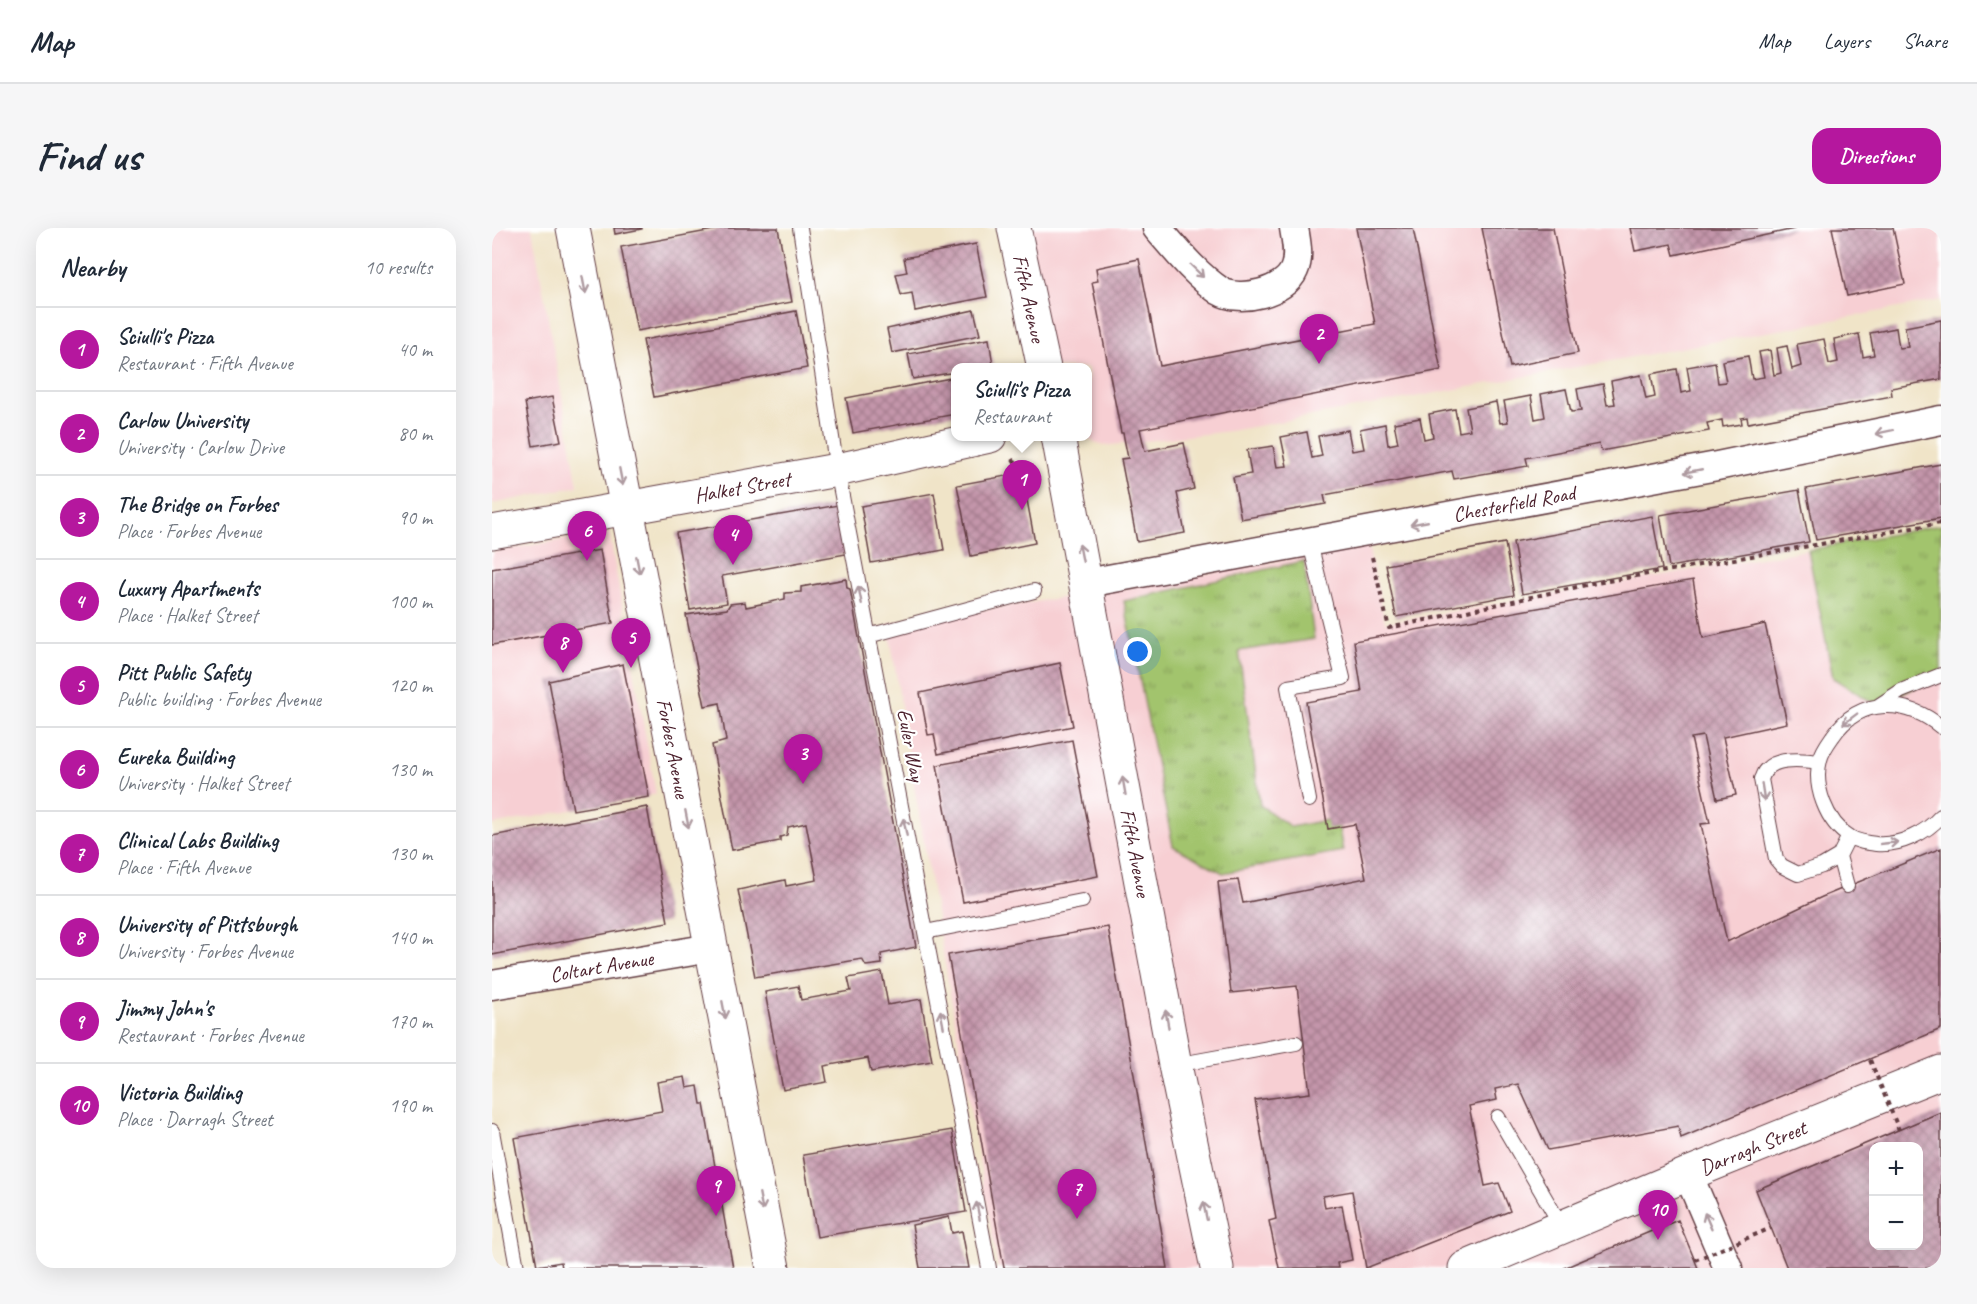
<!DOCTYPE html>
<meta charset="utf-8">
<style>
body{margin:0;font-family:Caveat,sans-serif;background:#f6f6f7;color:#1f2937}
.controls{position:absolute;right:18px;bottom:18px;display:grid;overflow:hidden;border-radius:12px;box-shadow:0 6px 24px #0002}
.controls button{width:54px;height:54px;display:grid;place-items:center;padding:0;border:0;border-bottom:2px solid #e0e1e3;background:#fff;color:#1f2937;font:30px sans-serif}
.you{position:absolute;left:646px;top:424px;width:21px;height:21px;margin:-15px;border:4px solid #fff;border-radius:50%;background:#1a73e8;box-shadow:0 0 0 9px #1a73e833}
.badge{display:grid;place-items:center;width:39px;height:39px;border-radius:50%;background:#b5179e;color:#fff;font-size:20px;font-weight:700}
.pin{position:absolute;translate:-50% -50px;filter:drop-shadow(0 2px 3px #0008)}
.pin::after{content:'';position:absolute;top:32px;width:21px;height:18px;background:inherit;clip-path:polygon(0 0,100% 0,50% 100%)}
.popup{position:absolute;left:459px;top:135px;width:141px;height:78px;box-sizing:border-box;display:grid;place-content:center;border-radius:12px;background:#fff;filter:drop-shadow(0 2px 4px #0005);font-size:20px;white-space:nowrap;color:#747a83}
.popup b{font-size:22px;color:#1f2937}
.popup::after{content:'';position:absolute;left:50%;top:100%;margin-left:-12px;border:12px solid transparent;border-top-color:#fff}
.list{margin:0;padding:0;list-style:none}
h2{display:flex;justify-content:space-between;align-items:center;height:78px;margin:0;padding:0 24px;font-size:26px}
h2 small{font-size:20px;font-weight:400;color:#747a83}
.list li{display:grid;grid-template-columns:39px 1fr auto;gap:18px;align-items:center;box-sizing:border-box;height:84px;padding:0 24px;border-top:2px solid #e0e1e3}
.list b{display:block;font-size:22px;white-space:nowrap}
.list p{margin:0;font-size:20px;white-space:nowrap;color:#747a83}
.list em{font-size:20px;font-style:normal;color:#747a83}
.map{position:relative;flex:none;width:1449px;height:1040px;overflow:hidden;border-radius:18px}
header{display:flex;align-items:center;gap:36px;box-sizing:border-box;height:84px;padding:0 30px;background:#fff;border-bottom:2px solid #e0e1e3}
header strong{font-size:28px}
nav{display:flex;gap:33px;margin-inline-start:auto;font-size:21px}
.intro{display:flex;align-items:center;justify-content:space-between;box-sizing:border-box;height:144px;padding:0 36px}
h1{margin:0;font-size:42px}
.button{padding:15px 27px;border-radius:18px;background:#b5179e;color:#fff;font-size:21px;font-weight:700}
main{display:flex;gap:36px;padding:0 36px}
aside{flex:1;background:#fff;border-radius:18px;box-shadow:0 6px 24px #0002}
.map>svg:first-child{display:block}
</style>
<header>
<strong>Map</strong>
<nav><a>Map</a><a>Layers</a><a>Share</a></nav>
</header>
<div class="intro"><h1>Find us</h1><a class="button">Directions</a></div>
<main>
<aside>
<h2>Nearby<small>10 results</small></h2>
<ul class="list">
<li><span class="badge">1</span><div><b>Sciulli's Pizza</b><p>Restaurant · Fifth Avenue</p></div><em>40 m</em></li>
<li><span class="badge">2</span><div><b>Carlow University</b><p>University · Carlow Drive</p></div><em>80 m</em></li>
<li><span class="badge">3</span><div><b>The Bridge on Forbes</b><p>Place · Forbes Avenue</p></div><em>90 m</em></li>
<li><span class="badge">4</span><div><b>Luxury Apartments</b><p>Place · Halket Street</p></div><em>100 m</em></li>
<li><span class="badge">5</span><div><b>Pitt Public Safety</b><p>Public building · Forbes Avenue</p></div><em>120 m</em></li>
<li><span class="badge">6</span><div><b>Eureka Building</b><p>University · Halket Street</p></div><em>130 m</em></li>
<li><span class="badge">7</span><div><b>Clinical Labs Building</b><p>Place · Fifth Avenue</p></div><em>130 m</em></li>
<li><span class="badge">8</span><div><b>University of Pittsburgh</b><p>University · Forbes Avenue</p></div><em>140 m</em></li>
<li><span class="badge">9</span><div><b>Jimmy John's</b><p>Restaurant · Forbes Avenue</p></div><em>170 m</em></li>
<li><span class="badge">10</span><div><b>Victoria Building</b><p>Place · Darragh Street</p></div><em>190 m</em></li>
</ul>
</aside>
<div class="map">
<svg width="1449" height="1040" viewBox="0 0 1449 1040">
<defs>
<pattern id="grass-tufts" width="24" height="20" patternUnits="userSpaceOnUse" patternTransform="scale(1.5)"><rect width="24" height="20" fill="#a2c46d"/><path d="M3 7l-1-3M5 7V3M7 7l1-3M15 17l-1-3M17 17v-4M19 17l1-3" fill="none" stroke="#869f5a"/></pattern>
<pattern id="building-cross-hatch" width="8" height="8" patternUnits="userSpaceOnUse" patternTransform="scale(1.5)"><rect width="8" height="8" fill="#c496ab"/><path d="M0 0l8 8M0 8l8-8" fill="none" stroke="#a17a8b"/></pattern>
</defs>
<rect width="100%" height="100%" fill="#fff"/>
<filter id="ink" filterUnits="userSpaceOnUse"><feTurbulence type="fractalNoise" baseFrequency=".0167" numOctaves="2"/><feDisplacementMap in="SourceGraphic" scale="12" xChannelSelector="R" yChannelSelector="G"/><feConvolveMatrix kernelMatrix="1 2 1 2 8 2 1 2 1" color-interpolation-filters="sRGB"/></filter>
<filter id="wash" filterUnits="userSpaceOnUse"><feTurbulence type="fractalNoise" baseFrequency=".008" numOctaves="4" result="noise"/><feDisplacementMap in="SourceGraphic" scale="24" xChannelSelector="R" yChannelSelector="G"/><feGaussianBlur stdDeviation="1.35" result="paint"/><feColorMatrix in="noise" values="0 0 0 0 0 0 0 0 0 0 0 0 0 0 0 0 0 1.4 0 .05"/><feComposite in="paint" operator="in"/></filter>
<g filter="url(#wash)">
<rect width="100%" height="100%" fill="#f0e4c8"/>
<path fill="#f7cfd3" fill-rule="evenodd" d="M0,0H40L86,258L0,276Z
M524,0H1449V72L738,203L611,218L592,209L596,208V140L552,139Z
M1449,299V1040H506L420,546L396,396L615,363L876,317L893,395ZM1382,918H1426V1018H1382Z
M117,304L164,566L0,597V324Z"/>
<path fill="url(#grass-tufts)" stroke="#76724c" stroke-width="1.5" d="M1449,297V447L1386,478L1341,450L1316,322Z
M812,333L822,411L747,423L768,577L799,599L845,590L851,623L731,645L681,618L632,373Z"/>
<g id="blocks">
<path fill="url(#building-cross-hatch)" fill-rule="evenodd" d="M122,0H150V1L123,6Z
M232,0H286L300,74L145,103L129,19Z
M864,0H921L949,142L648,201L653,223L692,215L702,261L685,265L693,305L645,314L629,231L636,230L631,205H629L600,54L606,53L604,40L647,31L668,138L883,96Z
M990,0H1061L1086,125L1018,139Z
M1138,0H1301L1302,1L1182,27L1179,16L1143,23Z
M1340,0H1401L1413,56L1355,68Z
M484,16L495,69L423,83L420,65L409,67L404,46L415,44L412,30Z
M482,82L488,107L400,125L395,101Z
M304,83L315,140L162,169L151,112Z
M1449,92V151L1399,160L1400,168L1256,195L1255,189L1249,190L1250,196L1231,199L1230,192L1215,195L1217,203L1109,223L1107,216L1034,230L1036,238L962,251L960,243L832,267L834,276L749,291L741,249L759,246L755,222L781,218L785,239L795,238L789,209L815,204L820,230L830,228L826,208L856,202L860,223L872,221L868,201L893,196L896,217L906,215L902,195L928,190L932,211L941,209L937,186L963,181L967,204L978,202L974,180L1004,174L1008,195L1016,194L1012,173L1039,168L1043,191L1053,189L1049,166L1074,161L1079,184L1089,183L1085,161L1111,156L1115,177L1123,176L1119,153L1149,147L1154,171L1163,169L1159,146L1185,141L1189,165L1199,163L1195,139L1223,134L1226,155L1234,154L1230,133L1256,128L1260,151L1272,149L1267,124L1278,122L1282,147L1289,145L1285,120L1295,118L1300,141L1309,138L1305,116L1332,111L1337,136L1346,134L1342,111L1367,106L1371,129L1382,127L1378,105L1404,100L1407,120L1416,119L1413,99Z
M497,111L501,137L486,140H464V144L421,151L416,126Z
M464,149V186L361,205L354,170Z
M60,169L69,213L41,218L33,174Z
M1449,236V290L1324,312L1314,261Z
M530,245L543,315L479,328L465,257Z
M1307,262L1317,314L1177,339L1168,287Z
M442,265L452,322L379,335L369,278Z
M346,277L354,326L230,348L235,375L198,382L184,305Z
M1160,288L1170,341L1030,366L1021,314Z
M1013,315L1022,367L904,389L894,337Z
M108,322L121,395L0,417V341Z
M354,351L355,360L358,361L424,719L389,726L390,736L374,738L370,731L263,749L246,662L293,652L294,658L325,652L314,595L296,599L295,607L288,609V613L240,622L220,517L234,513L228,475L213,478L194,387L235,381L238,376L253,374L254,379L293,371V365L309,364V359Z
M1201,352L1211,410L1273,396L1295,495L1231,509L1244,567L1225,571L1211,508L1199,510L1218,595L1209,596L1235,714L1330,669L1449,620V801L1189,910L1186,898L1056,922L1026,856L1003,861L1005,872L977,878L993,958L1007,955L1018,983L874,1040L860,963L831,968L833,980L850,977L860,1032L845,1035L846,1040H787L777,993L784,991L763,872L818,865L805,758L739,765L726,654L746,652L751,675L874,650L863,596L836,601L814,474L870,464L862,413Z
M568,435L581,498L446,526L442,506L436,507L428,465Z
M131,436L157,569L81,582L57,453Z
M580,512L606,648L471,674L445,537Z
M155,579L176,694L0,727V608Z
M616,699L676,1040H512L456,727Z
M390,744L396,777L429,771L440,833L379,844L376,830L332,838L335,854L291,862L273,764L306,758L309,772L359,763L356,750Z
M193,849L195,860L206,858L209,876H212L241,1040H70L69,1034L45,1038L22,910L170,883L165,854Z
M1449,884V1040H1295L1264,962ZM1382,918H1426V1018H1382Z
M460,902L474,984L325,1009L311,927Z
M457,989L460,1005L470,1003L477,1040H428L420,997Z
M1186,992L1206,1040H1072Z"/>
</g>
</g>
<g filter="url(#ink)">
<use href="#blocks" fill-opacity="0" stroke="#633d43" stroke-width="1.5"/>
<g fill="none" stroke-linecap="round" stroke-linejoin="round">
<g stroke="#633d43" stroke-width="16">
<path id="service" d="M308,0L345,242L497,1040
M376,408L542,363
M1386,478L1409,463L1449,447
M1449,499C1415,471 1368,468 1341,508C1336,515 1330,523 1328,532C1321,558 1334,594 1358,609C1366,614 1375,615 1384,616C1408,618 1434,605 1449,588
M1327,534C1313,532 1284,529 1274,542C1271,544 1271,548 1269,551L1284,631L1290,638L1306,646L1330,638L1347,628L1357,608
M817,572L796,459L851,450L818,315
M1347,628L1355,658
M433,704L590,673
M683,837L804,815
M1006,889L1070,999
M0,903L25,1040"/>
</g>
<g stroke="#633d43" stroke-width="31">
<g id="minor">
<path d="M665,0C684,22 704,47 728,63C748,75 793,64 802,42C808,29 804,13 802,0"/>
<path id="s1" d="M595,358L611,352L1225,238L1449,192"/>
<path id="s2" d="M0,757L219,720"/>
<path d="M1196,946L1236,1040"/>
</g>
</g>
<g stroke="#633d43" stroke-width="35">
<g id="tertiary">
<path id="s3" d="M135,280L345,242L498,208"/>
<path id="s4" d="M973,1040L1196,946L1449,844"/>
</g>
</g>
<g stroke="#633d43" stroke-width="35">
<path id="secondary" d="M0,304L135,280"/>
</g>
<g stroke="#633d43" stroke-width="35">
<g id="trunk">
<path id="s5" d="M81,0L281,1040"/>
<path id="s6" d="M522,0L552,140"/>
<path id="s7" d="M566,208L683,837L725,1040"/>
</g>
</g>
<path stroke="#633d43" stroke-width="4" stroke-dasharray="4.5 4.5" stroke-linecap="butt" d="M521,231L527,240
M880,329L897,400L1099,356L1449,295"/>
<use href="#service" stroke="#fff" stroke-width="14"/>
<use href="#minor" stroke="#fff" stroke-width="28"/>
<use href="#tertiary" stroke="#fff" stroke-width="33"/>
<use href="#secondary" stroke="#fff" stroke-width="33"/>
<use href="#trunk" stroke="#fff" stroke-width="33"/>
<path stroke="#633d43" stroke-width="4" stroke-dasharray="4.5 4.5" stroke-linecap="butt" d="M1378,832L1407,902
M1203,1032L1279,1000"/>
</g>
<defs><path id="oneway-shaft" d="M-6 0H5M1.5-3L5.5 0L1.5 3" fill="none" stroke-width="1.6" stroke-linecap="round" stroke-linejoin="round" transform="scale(1.5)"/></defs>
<g stroke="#ae9aa0">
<use href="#oneway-shaft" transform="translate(705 43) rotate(44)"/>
<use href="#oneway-shaft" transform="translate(92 57) rotate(79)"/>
<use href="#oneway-shaft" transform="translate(1392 204) rotate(168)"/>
<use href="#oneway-shaft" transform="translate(1201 243) rotate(169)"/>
<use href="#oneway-shaft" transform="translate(129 249) rotate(79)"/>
<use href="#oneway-shaft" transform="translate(927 295) rotate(169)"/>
<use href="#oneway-shaft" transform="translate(589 325) rotate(-101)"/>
<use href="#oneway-shaft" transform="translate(146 337) rotate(79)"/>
<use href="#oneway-shaft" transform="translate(368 367) rotate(-101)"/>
<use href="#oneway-shaft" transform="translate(1358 491) rotate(143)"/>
<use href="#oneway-shaft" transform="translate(632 558) rotate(-100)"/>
<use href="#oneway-shaft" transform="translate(1271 564) rotate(81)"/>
<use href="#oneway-shaft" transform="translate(195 591) rotate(79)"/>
<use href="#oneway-shaft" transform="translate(413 599) rotate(-101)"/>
<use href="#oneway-shaft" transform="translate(1397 615) rotate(-6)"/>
<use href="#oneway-shaft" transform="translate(232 782) rotate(79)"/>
<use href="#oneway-shaft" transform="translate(450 791) rotate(-101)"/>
<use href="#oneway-shaft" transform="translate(675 791) rotate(-100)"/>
<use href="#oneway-shaft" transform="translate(269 974) rotate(79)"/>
<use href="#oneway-shaft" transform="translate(486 983) rotate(-101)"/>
<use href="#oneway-shaft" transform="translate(713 983) rotate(-102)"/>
<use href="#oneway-shaft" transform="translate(1216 993) rotate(-113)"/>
</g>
</g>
<g text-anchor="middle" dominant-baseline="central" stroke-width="4.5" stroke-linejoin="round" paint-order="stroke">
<g font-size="21" fill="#4a1f2b" stroke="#fff">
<text stroke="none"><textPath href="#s6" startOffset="72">Fifth Avenue</textPath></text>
<text stroke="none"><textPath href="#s3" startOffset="117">Halket Street</textPath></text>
<text stroke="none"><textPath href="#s1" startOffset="435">Chesterfield Road</textPath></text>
<text transform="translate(419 517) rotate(79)">Euler Way</text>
<text stroke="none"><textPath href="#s5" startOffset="530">Forbes Avenue</textPath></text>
<text stroke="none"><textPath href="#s7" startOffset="424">Fifth Avenue</textPath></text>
<text stroke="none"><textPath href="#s2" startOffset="111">Coltart Avenue</textPath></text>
<text stroke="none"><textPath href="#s4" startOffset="312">Darragh Street</textPath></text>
</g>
</g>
</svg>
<div class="controls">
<button>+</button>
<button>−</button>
</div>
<div class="you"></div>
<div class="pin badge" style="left:530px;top:282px">1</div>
<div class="popup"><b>Sciulli's Pizza</b>Restaurant</div>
<div class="pin badge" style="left:827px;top:136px">2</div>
<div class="pin badge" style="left:311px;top:556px">3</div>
<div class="pin badge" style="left:241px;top:337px">4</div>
<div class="pin badge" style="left:139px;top:440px">5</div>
<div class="pin badge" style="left:95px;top:333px">6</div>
<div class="pin badge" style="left:585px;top:991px">7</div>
<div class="pin badge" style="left:71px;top:445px">8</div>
<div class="pin badge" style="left:224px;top:988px">9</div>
<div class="pin badge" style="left:1166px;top:1012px">10</div>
</div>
</main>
